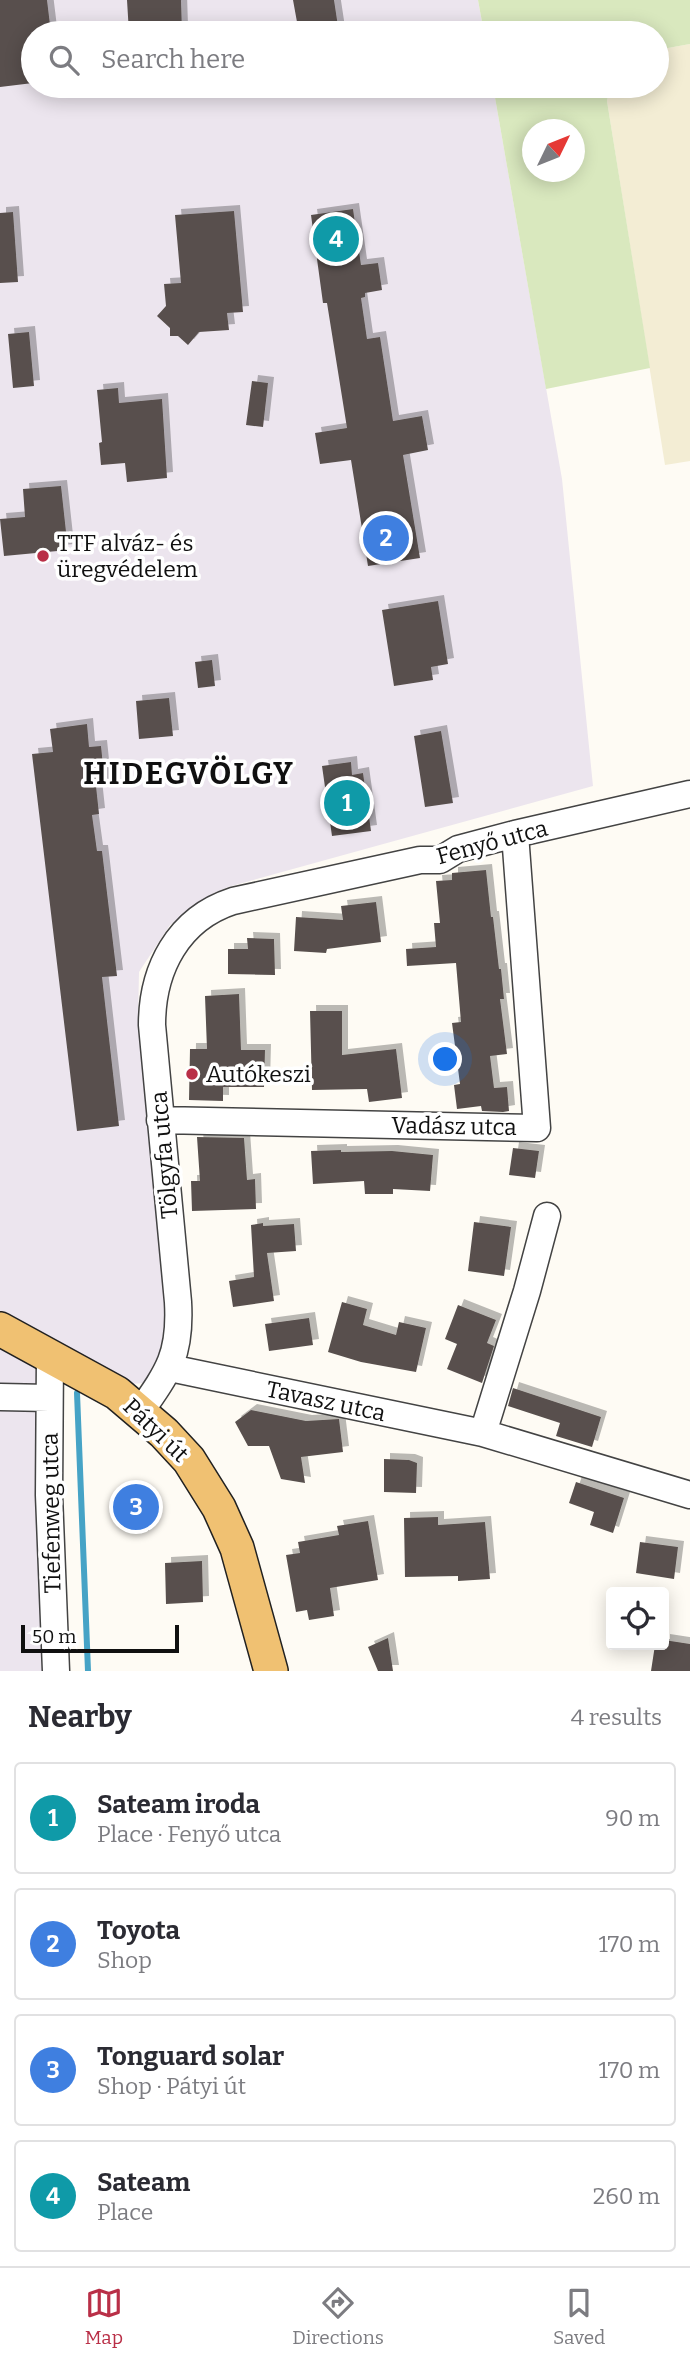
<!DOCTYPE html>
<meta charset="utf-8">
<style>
body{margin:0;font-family:Bitter,serif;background:#f2f2f3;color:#2b2b33}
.controls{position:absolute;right:21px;bottom:21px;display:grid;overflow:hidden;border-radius:7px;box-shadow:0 4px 18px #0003}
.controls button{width:63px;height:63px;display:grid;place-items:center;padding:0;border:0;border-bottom:2px solid #e1e1e2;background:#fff;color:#2b2b33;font:35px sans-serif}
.compass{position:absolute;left:522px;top:119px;width:63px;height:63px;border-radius:50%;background:#fff;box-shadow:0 4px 18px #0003;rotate:47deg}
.scale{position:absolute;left:21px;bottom:18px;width:158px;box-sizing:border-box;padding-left:7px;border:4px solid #101010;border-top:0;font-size:19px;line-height:24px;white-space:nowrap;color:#101010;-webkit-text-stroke:5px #fff;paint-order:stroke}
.you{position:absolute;left:446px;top:1060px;width:24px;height:24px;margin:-18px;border:5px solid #fff;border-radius:50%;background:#1a73e8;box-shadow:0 0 0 10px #1a73e833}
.badge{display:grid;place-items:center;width:46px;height:46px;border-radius:50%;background:#b92f47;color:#fff;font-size:23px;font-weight:700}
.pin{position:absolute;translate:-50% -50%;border:4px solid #fff;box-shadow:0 2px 7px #0006}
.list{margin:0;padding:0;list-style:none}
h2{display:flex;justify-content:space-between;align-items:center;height:91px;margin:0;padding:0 28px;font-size:30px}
h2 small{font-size:23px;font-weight:400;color:#7c7c81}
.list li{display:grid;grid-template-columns:46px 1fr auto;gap:21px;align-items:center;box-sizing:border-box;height:112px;margin:0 14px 14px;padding:0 14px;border:2px solid #e1e1e2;border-radius:7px}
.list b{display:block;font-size:26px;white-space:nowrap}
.list p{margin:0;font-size:23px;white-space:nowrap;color:#7c7c81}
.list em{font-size:23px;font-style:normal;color:#7c7c81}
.icon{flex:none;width:38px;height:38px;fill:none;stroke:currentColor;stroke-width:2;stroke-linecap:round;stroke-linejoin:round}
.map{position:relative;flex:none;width:690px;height:1671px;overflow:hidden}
.search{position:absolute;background:#fff;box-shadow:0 4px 18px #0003;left:21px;right:21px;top:21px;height:77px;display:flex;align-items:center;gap:18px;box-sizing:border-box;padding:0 24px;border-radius:38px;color:#7c7c81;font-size:26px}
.sheet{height:595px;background:#fff}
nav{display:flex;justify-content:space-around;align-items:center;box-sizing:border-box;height:98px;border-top:2px solid #e1e1e2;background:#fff;font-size:19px;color:#7c7c81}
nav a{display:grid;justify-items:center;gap:4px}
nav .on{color:#b92f47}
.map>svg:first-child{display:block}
</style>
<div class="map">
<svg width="690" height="1671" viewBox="0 0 690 1671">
<defs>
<filter id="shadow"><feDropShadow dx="6" dy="-6" stdDeviation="0" flood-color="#0004"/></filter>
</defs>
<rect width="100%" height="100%" fill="#fefbf4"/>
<path fill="#ece5ee" d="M0,0H478L484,33H33V86H493L562,479L593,786L228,887L214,893L170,925L139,972L138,1021L152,1141L169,1338L161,1366L144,1383L131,1384L58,1342L68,1671H0Z"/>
<path fill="#f3edd4" d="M690,44V461L665,465L607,101L610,86H657V50Z"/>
<path fill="#d9e8be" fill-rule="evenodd" d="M478,0H690V44L657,50V33H484Z
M493,86H610L607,101L650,368L546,389ZM532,130H574V172H532Z"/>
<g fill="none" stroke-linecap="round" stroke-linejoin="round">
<path stroke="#46a3c6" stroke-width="6" d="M77,1393L88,1671"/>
</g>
<path fill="#58504d" filter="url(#shadow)" d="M0,0H47L51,33H33V83L0,87Z
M127,0H181L182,32L129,33Z
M293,0H334L339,33H299Z
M353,209L361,265L378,263L382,290L365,293V297L361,298L367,339L380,337L393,421L422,416L428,450L403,455L420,558L368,566L351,460L320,464L315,433L347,428L327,303H323L311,215Z
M234,211L243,312L227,313L229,330L199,332L188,345L178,336H170V328L157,316L166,306L164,284L181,283L175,215Z
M13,212L18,282L0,283V213Z
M29,332L34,386L13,388L8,334Z
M252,381L268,383L263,427L246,425Z
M118,388L119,403L162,399L167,478L127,482L125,463L101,465L99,443L102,442L97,390Z
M61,486L68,550L4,556L0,519L25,517L23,489Z
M438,601L448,664L431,667L433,680L394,686L382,610Z
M212,660L215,686L198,688L195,662Z
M169,698L173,736L139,739L136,701Z
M87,724L89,747L101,746L105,785L96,786L99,814L92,815L97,851H102L117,976L102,977L119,1126L77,1131L32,754L53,752L50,729Z
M441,731L453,803L425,807L414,736Z
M351,762L352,775L363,773L371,831L332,836L322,766Z
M486,870L491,917H493L499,969H501L504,999H500L507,1054L490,1056L494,1088L507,1087L509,1111L503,1112L482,1111L481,1106L457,1109L454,1085L460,1084L452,1023L461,1022L456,963L407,966L406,949L436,947L434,923H440L436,881L452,880V873Z
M376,902L381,942L327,949L326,953L294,951L296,917L343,920L341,906Z
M247,938L274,939L275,975L228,974V949H248Z
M239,994L241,1050H265L264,1087H223V1101L189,1100L190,1049H207L205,996Z
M310,1011H342V1055L396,1049L402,1098L369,1102L367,1089L312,1090Z
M197,1137L244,1138L247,1180L255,1179L256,1209L192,1211L191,1181H200Z
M513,1148L539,1151L535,1178L509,1175Z
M341,1150V1152L392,1151L433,1155L430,1191L393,1189V1194H365L364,1181L313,1184L311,1151Z
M474,1222L511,1227L504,1276L468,1271Z
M263,1223V1226L294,1224L296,1251L267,1253L274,1301L233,1307L229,1281L254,1277L251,1225Z
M342,1302L367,1309L363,1325L396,1335L399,1322L426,1328L416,1372L361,1362L328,1352Z
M458,1305L496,1320L487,1343L494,1346L482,1383L447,1369L457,1344L445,1339Z
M309,1318L313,1345L269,1351L265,1324Z
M513,1388L601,1417L592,1447L556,1436L560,1423L508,1406Z
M251,1410L306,1421L339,1419L343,1452L301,1457L305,1483L281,1479L269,1446H248L235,1422Z
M384,1459L409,1460L417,1463L416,1493L384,1492Z
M576,1482L624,1498L613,1533L590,1525L594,1512L569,1503Z
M125,1497H149V1531H125Z
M438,1517V1525L485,1522L490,1579L458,1581V1576L405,1577L404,1518Z
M368,1521L378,1580L330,1588L334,1616L309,1620L307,1610L296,1612L286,1555L300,1553L298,1542L339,1535L337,1526Z
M640,1542L678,1547L674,1579L636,1573Z
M202,1561L203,1602L166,1604L165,1563Z
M388,1638L393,1671H378L368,1647Z
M664,1640L690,1644V1671H651L655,1645H664Z"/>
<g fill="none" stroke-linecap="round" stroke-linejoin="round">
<g stroke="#434343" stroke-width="29">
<path id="minor" d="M160,1120L537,1128L515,834
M50,1355L49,1495L56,1671
M170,1368L483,1433L690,1495
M0,1397L49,1398
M140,1412C169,1371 181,1354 178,1302L152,1025C152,969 178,919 233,901L420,860H440L458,849L515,834L690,794
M483,1433L527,1291L547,1216"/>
</g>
<g stroke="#212121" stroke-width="36">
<path id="major" d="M0,1329L117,1393L164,1433L189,1460L219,1508L237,1548L271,1671"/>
</g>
<use href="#minor" stroke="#fff" stroke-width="26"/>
<use href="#major" stroke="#f0c172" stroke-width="33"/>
</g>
<g fill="#b92f47" stroke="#fff" stroke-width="2.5">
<circle cx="43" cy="556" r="7"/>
<circle cx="192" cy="1074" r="7"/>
</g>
<g text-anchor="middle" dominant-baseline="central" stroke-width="7" stroke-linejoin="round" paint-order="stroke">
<g font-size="23" fill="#101010" stroke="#fff" text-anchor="start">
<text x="57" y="543">TTF alváz- és<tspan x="57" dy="26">üregvédelem</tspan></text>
<text x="206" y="1074">Autókeszi</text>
</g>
<g font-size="23" fill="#101010" stroke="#fff">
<text transform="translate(492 842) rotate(-15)">Fenyő utca</text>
<text transform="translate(454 1126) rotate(1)">Vadász utca</text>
<text transform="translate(164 1155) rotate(-95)">Tölgyfa utca</text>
<text transform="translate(326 1401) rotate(12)">Tavasz utca</text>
<text transform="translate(156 1430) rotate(44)">Pátyi út</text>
<text transform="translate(51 1513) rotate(-91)">Tiefenweg utca</text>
</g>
<g font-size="30" font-weight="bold" letter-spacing="2" fill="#101010" stroke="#fff">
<text x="189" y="774">HIDEGVÖLGY</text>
</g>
</g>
</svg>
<div class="controls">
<button><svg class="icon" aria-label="locate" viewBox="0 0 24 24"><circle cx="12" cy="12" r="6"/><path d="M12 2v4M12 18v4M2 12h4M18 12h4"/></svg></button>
</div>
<svg class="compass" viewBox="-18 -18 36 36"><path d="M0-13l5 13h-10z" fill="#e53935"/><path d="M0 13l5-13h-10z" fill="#7c7c81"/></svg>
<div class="scale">50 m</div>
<div class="you"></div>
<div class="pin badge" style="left:347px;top:803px;background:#0f9aa8">1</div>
<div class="pin badge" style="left:386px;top:538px;background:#3f7fe0">2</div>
<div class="pin badge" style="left:136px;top:1507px;background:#3f7fe0">3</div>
<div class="pin badge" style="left:336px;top:239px;background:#0f9aa8">4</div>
<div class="search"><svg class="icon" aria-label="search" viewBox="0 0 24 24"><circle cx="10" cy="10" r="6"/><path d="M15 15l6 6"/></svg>Search here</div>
</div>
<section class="sheet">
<h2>Nearby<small>4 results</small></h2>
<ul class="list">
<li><span class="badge" style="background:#0f9aa8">1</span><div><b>Sateam iroda</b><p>Place · Fenyő utca</p></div><em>90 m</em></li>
<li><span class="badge" style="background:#3f7fe0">2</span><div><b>Toyota</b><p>Shop</p></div><em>170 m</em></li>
<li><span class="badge" style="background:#3f7fe0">3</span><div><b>Tonguard solar</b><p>Shop · Pátyi út</p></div><em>170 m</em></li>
<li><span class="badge" style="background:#0f9aa8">4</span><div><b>Sateam</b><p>Place</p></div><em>260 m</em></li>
</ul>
</section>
<nav>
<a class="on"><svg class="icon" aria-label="map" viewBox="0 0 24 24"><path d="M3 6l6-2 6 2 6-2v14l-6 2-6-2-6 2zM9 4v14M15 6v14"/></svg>Map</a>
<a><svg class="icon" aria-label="directions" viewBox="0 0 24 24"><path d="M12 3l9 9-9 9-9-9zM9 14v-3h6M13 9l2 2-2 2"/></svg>Directions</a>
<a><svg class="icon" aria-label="saved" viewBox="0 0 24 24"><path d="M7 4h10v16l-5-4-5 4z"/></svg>Saved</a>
</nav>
